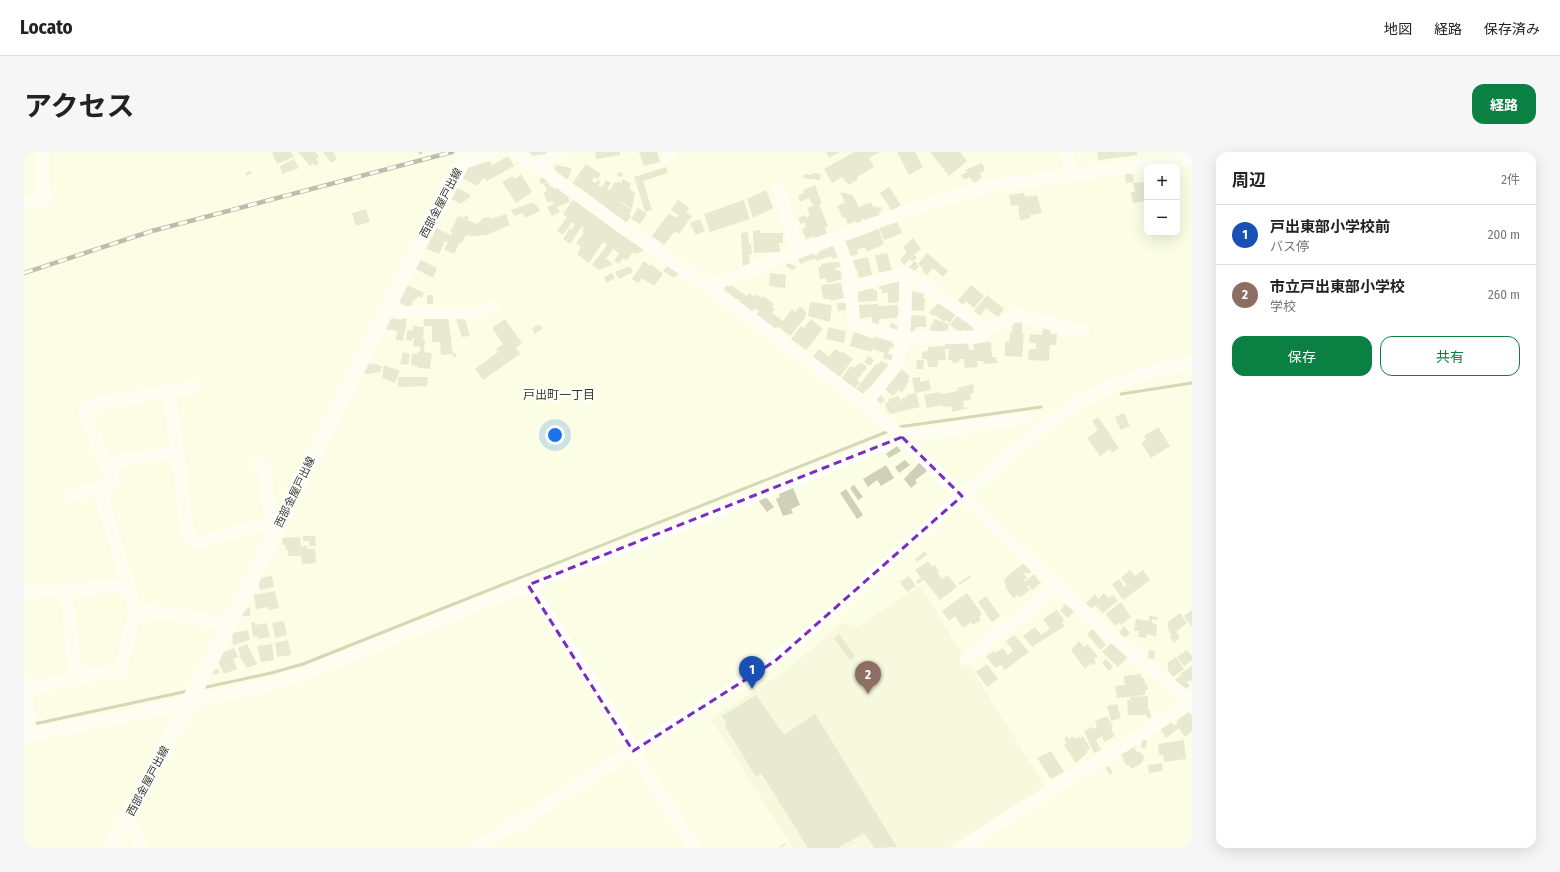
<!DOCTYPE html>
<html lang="ja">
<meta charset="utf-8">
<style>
body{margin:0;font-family:"Fira Sans Condensed","Noto Sans JP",sans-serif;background:#f6f6f6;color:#222}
.controls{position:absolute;right:12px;top:12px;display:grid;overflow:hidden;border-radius:8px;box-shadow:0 4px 16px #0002}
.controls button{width:36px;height:36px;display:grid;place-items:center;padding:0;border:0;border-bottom:1px solid #e0e0e0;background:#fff;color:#222;font:20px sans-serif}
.you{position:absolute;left:531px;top:283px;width:14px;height:14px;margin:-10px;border:3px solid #fff;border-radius:50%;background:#1a73e8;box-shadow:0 0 0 6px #1a73e833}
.badge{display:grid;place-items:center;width:26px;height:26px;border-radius:50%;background:#0b8043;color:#fff;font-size:13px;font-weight:700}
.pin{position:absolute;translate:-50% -33px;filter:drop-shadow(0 1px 2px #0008)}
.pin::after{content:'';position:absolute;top:21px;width:14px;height:12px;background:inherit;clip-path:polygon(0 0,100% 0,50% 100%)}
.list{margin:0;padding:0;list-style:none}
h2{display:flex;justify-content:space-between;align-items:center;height:52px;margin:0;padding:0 16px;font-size:17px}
h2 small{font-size:13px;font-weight:400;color:#767676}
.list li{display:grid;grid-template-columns:26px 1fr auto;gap:12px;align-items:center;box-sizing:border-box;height:60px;padding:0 16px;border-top:1px solid #e0e0e0}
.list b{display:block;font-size:15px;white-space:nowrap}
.list p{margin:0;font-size:13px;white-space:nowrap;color:#767676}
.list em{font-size:13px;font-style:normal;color:#767676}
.actions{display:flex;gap:8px;padding:12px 16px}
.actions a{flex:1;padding:9px 0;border:1px solid #0b8043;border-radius:12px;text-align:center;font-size:14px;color:#0b8043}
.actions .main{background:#0b8043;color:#fff}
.map{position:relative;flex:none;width:1168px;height:696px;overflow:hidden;border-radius:12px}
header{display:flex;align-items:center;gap:24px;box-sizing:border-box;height:56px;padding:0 20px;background:#fff;border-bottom:1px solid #e0e0e0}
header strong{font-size:19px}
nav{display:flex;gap:22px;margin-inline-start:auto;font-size:14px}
.intro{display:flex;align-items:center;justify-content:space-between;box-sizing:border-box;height:96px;padding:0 24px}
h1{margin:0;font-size:28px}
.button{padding:10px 18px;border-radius:12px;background:#0b8043;color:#fff;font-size:14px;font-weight:700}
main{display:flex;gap:24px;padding:0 24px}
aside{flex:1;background:#fff;border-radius:12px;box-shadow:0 4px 16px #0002}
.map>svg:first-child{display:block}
</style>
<header>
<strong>Locato</strong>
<nav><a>地図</a><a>経路</a><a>保存済み</a></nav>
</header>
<div class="intro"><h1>アクセス</h1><a class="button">経路</a></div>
<main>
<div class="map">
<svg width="1168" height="696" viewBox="0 0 1168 696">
<rect width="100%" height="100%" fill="#fbfee5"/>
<path fill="#eff3d2" d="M896,434L1021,635L923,696H835L832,692L824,696H769L687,567L763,518L819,470L831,476Z"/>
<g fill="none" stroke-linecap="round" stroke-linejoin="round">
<path stroke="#a6ab7e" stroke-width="3" d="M396,1L397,0
M1097,242L1168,231
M874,275L1017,255
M178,536L247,521L279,512L865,279
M10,572L164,539"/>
</g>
<path fill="#ced0b8" d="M250,0H267L270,5L253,12L248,1Z
M274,0H291L295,5L292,7L295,11L291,14L289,11L286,14Z
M299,0H309L313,7L307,11Z
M505,0H528V1L508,4Z
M571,0H596V3L572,7Z
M615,0H633L636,10L620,14Z
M802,0H816L805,6Z
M830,0H856L845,6L850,15L833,25L834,27L825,33L818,25L808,31L800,17Z
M873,0H891L899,15L885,23Z
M906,0H936L943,9L925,24Z
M1073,0H1113V3L1075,8Z
M484,4L490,14L463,29L460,26L453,34L435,24L442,15L466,9L468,12L467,14Z
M270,7L275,16L258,22L256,14Z
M958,11L961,18L956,21L958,25L950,31L945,25L941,28L937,23L943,20L941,18Z
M562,12L577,22L574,27L570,25L568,29L572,31L574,28L577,30L574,33L578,35L582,28L587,31L583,37L586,38L591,30L593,31L595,29L597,31L599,27L607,32L605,36L611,41L608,57L596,49V50L608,58L605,63L607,64L602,71L563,41L548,32Z
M532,13L548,16L543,29L530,20Z
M642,15L644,21L619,29L628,58L621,60L610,25Z
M226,19L228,21L223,24L221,21Z
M594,20L599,21L598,25L593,24Z
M1108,20L1110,30L1102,31L1101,22Z
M788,21L797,22L796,28L779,26L780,22L788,23Z
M497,22L508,40L492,51L478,30L489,24L491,27Z
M518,25L524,29L520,32L516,31V27Z
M1120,30V32H1123V49L1109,51L1107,40H1111L1109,31Z
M524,31L527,35L528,34L530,37L533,36L546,46L544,47L546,50L533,55L536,60L528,64L523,55L530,52L528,49L524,51L519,41L523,39L520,32Z
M791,33L798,51L795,52L804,74L801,76L803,81L791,86L790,84L782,87L778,77L782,75L780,70L777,72L774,66L781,63L782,66L786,64L783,56L789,54L785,46L776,50L774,44L780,41L779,38Z
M865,35L877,53L868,59L856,41Z
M433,36L447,43L445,46L437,52L427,47Z
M742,38L749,56L729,66L723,47Z
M816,40L829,43L835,55L847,50L849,55L853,54L854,56L857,55L858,58L855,60L857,65L841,72L839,66L837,67L838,70L832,72L831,69L824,72L821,65L819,66L813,54L821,50Z
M1000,41L1001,45L1013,43L1018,61L1006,63V66L996,68L994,53L987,54L985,43Z
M549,47L621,97L613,102L609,100L603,108L599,106L595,112L590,109L595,101L589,97L582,107L589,112L576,118L568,113L583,93L579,90L565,111L553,102L557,95L552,91L560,81L558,78L560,76L558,74L546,92L539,87L546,76L547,78L551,72L548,70L539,83L533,79L543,65L539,62Z
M654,48L665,56L662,60L668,64L655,82L651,79L640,93L628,84L645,61L652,66L655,63L647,58Z
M720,48L726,67L686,80L680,62Z
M509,50L511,53L512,52L516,59L502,66L498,61L490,64L487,58Z
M614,56L623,62L616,72L607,67Z
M342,57L346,70L332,74L328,61Z
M482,62L486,73L462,83L448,84L442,83L438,91L436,90L430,102L420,97L424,90L421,89L415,102L400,96L410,75L427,83L429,80H426L434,64L440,66L441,63L445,65L444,68L453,72L458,68V66L466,65L467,67Z
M676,67L681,79L672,83L666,71Z
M869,69L870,71L873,70L878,81L860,88L855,75Z
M854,75L860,92L843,100L841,95L833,98L834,102L825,105L819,88Z
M736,78V81H759V91H755L756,100L730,101L729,79Z
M724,80L725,92H727L728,102L725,103L726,114H719L717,81Z
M889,86L897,97L890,102L893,106L888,110L886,107L880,113L876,107L883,101L879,95Z
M813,91L818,104L808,107L807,104L792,109L791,106L776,112L774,105L789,99L791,104L794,103V101L796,100L795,97Z
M863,101L868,118L855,121L851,103Z
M903,101L924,119L919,125L909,116L903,123L898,118L899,116L894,112Z
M844,105L848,123L835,126L833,118H831L826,109Z
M395,107L413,116L409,126L390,116Z
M620,109L626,114L627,112L639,122L630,134L618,126L614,131L608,127Z
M819,109L821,114L811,116L812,119L816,118L818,127L804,131L802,126L796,127L794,115H797V112Z
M891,109L895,115L889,120L884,116Z
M763,111L772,114L770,118L762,115Z
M606,114L609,120L595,127L591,120Z
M643,114L655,122L650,126L639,119Z
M588,121L591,126L583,131L580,125Z
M746,121L762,123L761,136L745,134Z
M875,128V150L864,151V141H858V137H855V130Z
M817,131L820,146L807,149V147H799L797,133Z
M383,133L400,141L397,146L394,144L392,148L390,147L386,156L374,150Z
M947,133L960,144L950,156L942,149L937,155L932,151Z
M702,134H708L723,144L725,141L731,145L732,142L738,146L739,144L750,152L748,155L751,157L748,161L759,169L768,157L771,160L776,154L782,160L781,166L766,184L754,174L751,178L732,164L735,159L731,156L727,160L714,150L716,148L713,146L712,149L699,139Z
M849,136L850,138H853V149L832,150L831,138Z
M887,139L900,142L899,145L901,146L900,159L884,158Z
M403,143H409V152H403Z
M963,143L980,157L974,165L962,156L956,164L950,159Z
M786,150L808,153L806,170L784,164Z
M915,150L932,162L926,171L922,168L920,170L911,163L910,164L905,161Z
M813,151H824L825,158L814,159Z
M854,152V154L874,153L875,163H873V166L855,167V172H848V165L833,167L832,153Z
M399,163L424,164L429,202H432V205H428L429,202L417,203L416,190H408V174H400Z
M884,163L902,164V175H891L890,182L884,181Z
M934,163L951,177L946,182L940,178L937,182L926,173Z
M378,164H383L381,181H380L379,189L372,188L373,179L360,177L367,165L377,168Z
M431,164H440L446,184L438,185Z
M481,167L498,191L492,196L496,202L459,228L451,217L474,200L472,197L479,192L468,176Z
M787,167L799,177L782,198L767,187L777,174L780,176Z
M910,167L925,172L922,183L905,178Z
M989,170L998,171V182L1000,181L998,205L981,204V190H985L986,181H988Z
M867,171L876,175L874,181L865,178Z
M513,173L517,174L519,176L511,182L508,177Z
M389,174L400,175L399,187L401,188L400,200L408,201L406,217L394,216V214L387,213L388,201L393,202L394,200L398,199H396L397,195L389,194L390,186H388V189L382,188L383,178L389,179Z
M804,175L822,179L820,191L802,187Z
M1019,176H1027L1026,182H1033L1032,193H1026L1025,209L1004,208L1005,197H1012V191L1005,190L1006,182L1018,183Z
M830,180L850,187L851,182L869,187L868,192H870L869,196L866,195L864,202L869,203L868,209L859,206L860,201L848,197L847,200L826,194Z
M944,189L945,198H950L949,191L967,190L968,205H972L973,211L960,212L959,209H953L954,215L941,216L940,207H935V210L928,211V208H924L925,197H921L922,208H914V215H904L903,207H898V200L904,199V195L921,194V190Z
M795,197L805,205L811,197L817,201L818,199L829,207L815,226L788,206Z
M379,200L386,202L384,213L376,212Z
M845,204L850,208L846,214L840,210Z
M893,208H900L899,217H892Z
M857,209L867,214L848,237L845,235L839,242L832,237L853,211L855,212Z
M343,210L348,213L350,211L358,215L356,220L344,222L338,221Z
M837,210L843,215L833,228L836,230L830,238L816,228L827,214L830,216L834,212L835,213Z
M360,213L376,219L371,231L358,226Z
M877,217L886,224L883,228L885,229L878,241L874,238L869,244L861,237Z
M374,225H404L403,234L374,235Z
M896,225V230L905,228L907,238L891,241L888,226Z
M949,232L950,241L946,242L947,248L939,249L940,256L945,255V256L928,260L927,254L919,255V253L903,256L900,243L916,240L917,242L934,239L933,236Z
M892,241L896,255L866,262L865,259H863L861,251L865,250L864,247L875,244L876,249H878V246L883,245V243Z
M856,242L861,248L857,252L852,247Z
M1100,261L1106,274L1097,278L1091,265Z
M1074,265L1095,296L1088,301L1086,297L1076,304L1063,286L1074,278L1068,269Z
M1134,275L1146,294L1127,306L1117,291L1122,288L1120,284Z
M873,294L877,299L865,306L862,302Z
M881,308L886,313L875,321L871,315Z
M896,310L903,319L891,328L893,331L887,336L880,327Z
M862,313L870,326L857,334L853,328L844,335L839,327Z
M830,333L839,345L834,348L826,336Z
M769,336L776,353L767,357L769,361L759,364L752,347L756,345L755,342Z
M822,337L839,363L833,367L816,341Z
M742,345L750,355L743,360L734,348Z
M279,384H291L292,394H285V389H279Z
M276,385L277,394H283V397H291L292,411L278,412L277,404H264V398H262L261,393H259L258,386Z
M901,399L903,403L893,410L891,407Z
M904,409L908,415L911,413L915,419L913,420L918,427L924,423L933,435L916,448L900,428L894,432L892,429L897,426L891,418Z
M1000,411L1008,419L1004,422L1002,420L1000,422L1003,426L1000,428L1001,430L1010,422L1017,431L1008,438L1005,434L1003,435L1006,438L996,445L994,443L989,446L981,435L982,434L980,430L981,429L980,427Z
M1106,418L1111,424L1119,418L1126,428L1099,448L1088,432L1095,427L1100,435L1103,433L1097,426Z
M946,423L947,425L936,433L935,431Z
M248,424L250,435L236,438L234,426Z
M885,424L892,434L883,440L876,430Z
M251,439L255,456L245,458L244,455L232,457L230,443Z
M943,441L958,462L955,465L957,468L949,473L947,470L939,476L931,464L925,469L918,459Z
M1080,441L1084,446L1089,443L1094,449L1079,461L1071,453L1066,457L1061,452L1071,442L1074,447Z
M962,444L976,464L968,470L954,450Z
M1097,450L1107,465L1097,473L1096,470L1091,474L1082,462Z
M1041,452L1050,459L1044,466L1036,459Z
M226,456V464H217L219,458Z
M1033,458L1040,468L1038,470L1041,474L1008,495L999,484L1011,475L1017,483L1026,477L1019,467Z
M1168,458V475L1160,464Z
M1156,461L1163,471L1152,480L1156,486L1150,491L1145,484L1147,483L1144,477V470Z
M1125,464L1134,465L1133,468L1128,467V471L1133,472L1132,484L1122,482V486L1114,485L1115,479H1110L1112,467L1125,469Z
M260,469L263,483L251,486L248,471Z
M227,470H231V473L242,471L246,485L234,487L233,484L229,485Z
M1100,474L1106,481L1100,486L1095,481Z
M1069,477L1082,493L1076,498L1063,482Z
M224,478L226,488L209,493L208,481Z
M815,482L831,504L826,508L810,486Z
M990,483L1005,500L981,518L977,513L971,516L962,504L970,499L971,501L979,496L984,503L989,499L982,489Z
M264,488L267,503L253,505L251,491Z
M1055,489L1060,495L1063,492L1074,504L1070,507L1072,511L1069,513L1067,511L1061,517L1047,498Z
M1088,490L1104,505L1094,515L1078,500Z
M223,492L233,512L223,516L215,504H217L214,496Z
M248,492L250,508L237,510L233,494Z
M210,496L214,505L209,507L213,517L200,522L193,506L197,501Z
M1125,498L1131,499L1130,507L1124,506Z
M1163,498L1168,504V508L1160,514L1153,505Z
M1152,505L1160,517L1149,525L1144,518V510Z
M1082,507L1089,515L1085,519L1078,511Z
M963,512L974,527L963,535L952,520Z
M1168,514V530L1166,528L1163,530L1166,534L1161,537L1151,528L1157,523L1156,522Z
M194,517L196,521L188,523L187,518Z
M1117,522V526H1120L1121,532H1123L1124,538H1121V543L1093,546L1091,534L1101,533L1100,524Z
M732,543L760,583L791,562L873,695L851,696L840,681L814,696H784L737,621L732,625L701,574L703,572L698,564Z
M1124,544V558H1126L1127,566H1123V563H1104L1103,548H1106V545Z
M1093,552L1097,566L1087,569L1083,554Z
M1165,560L1168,564V579L1161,585L1155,576L1142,586L1136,577L1147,569L1150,574L1154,571L1152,569Z
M1083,564L1089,575L1087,577L1091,584L1080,590L1078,584L1072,588L1077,598L1070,601L1060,579L1068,575L1070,577L1073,575L1071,569Z
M1043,584L1045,587L1049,584L1051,587L1054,585L1056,586L1059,584L1066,596L1064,598L1059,593L1064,600L1052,611L1040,593L1043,591L1040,587Z
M1118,588H1123L1122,596H1117Z
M1160,588L1162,607L1140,610L1139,603H1135L1134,592Z
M1110,595L1113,600L1115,599L1121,606L1118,609L1119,610L1108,617L1104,613L1103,614L1099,608L1100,607L1097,603Z
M1027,599L1040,620L1027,627L1013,606Z
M1138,611L1139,619L1125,621L1124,613Z
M1084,614L1089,620L1086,623L1081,616Z
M761,691L762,693L756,696L755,695Z"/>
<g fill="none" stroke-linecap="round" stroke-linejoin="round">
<path stroke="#fff" stroke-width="13" d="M491,0L515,15L602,78L684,134L841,252L878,285L1033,435L1122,513L1168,550
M644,0L645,6
M1043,0L1047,23
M515,15L534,0
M755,38L774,100
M0,52L20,49L19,0
M813,85L825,117L830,172L879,186L954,185L959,182L953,170L882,121L827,135
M684,134L894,55L967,34L1168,7
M362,160L455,161L470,154
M956,177L978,172L994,161L1009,167L1060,180
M841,252L871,215C883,191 881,148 882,121
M153,300L155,304L161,365L166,388L173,391L250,369L255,372
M82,311L153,300L145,239
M234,312L241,318L245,357L250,369
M75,336L112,459L146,461L192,470L207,469
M43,344L90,332L60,259L68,253L170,235
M504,433L562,522L670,696
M42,438L52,527
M0,440L104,434
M942,507L1033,435
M0,530L7,583
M1,537L96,518L112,459
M0,585L164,551L253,531L280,522L878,285L1004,266
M102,669L110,678L118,696
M453,696L723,528C795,478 858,416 923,358C944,339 966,320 987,302C1010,283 1033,263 1060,248C1093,229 1131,217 1168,211
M936,696L1168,550"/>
<path stroke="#fff" stroke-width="16" d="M87,696L125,627L207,469L408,67L439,9L467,0"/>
<g stroke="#707263" stroke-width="4.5">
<path id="rail" d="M0,121L128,79L428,0"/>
</g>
<use href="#rail" stroke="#fff" stroke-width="3" stroke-dasharray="9" stroke-linecap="butt"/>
</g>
<path d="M0 0H1168V696H0ZM878,285L938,344L751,509L609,599L504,433Z" fill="#fbfee5" fill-opacity=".55" fill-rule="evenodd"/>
<path fill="none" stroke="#7b2cbf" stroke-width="3" stroke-dasharray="8 5" stroke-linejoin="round" d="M878,285L938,344L751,509L609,599L504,433Z"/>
<g text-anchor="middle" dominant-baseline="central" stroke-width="3.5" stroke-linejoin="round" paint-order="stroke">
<g font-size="11" fill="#38392f" stroke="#fff">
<text transform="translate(417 51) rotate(-62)">西部金屋戸出線</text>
<text transform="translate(271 340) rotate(-64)">西部金屋戸出線</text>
<text transform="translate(124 629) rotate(-62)">西部金屋戸出線</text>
</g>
<g font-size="12" fill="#353723" stroke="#fff">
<text x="535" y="243">戸出町一丁目</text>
</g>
</g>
</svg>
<div class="controls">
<button>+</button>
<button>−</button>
</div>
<div class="you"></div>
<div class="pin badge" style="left:728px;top:537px;background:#1a4fb4">1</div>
<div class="pin badge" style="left:844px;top:542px;background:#8d6e63">2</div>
</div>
<aside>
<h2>周辺<small>2件</small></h2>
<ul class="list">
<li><span class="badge" style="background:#1a4fb4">1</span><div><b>戸出東部小学校前</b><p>バス停</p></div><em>200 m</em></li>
<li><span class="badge" style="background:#8d6e63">2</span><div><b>市立戸出東部小学校</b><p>学校</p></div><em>260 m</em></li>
</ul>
<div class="actions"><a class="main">保存</a><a>共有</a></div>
</aside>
</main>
